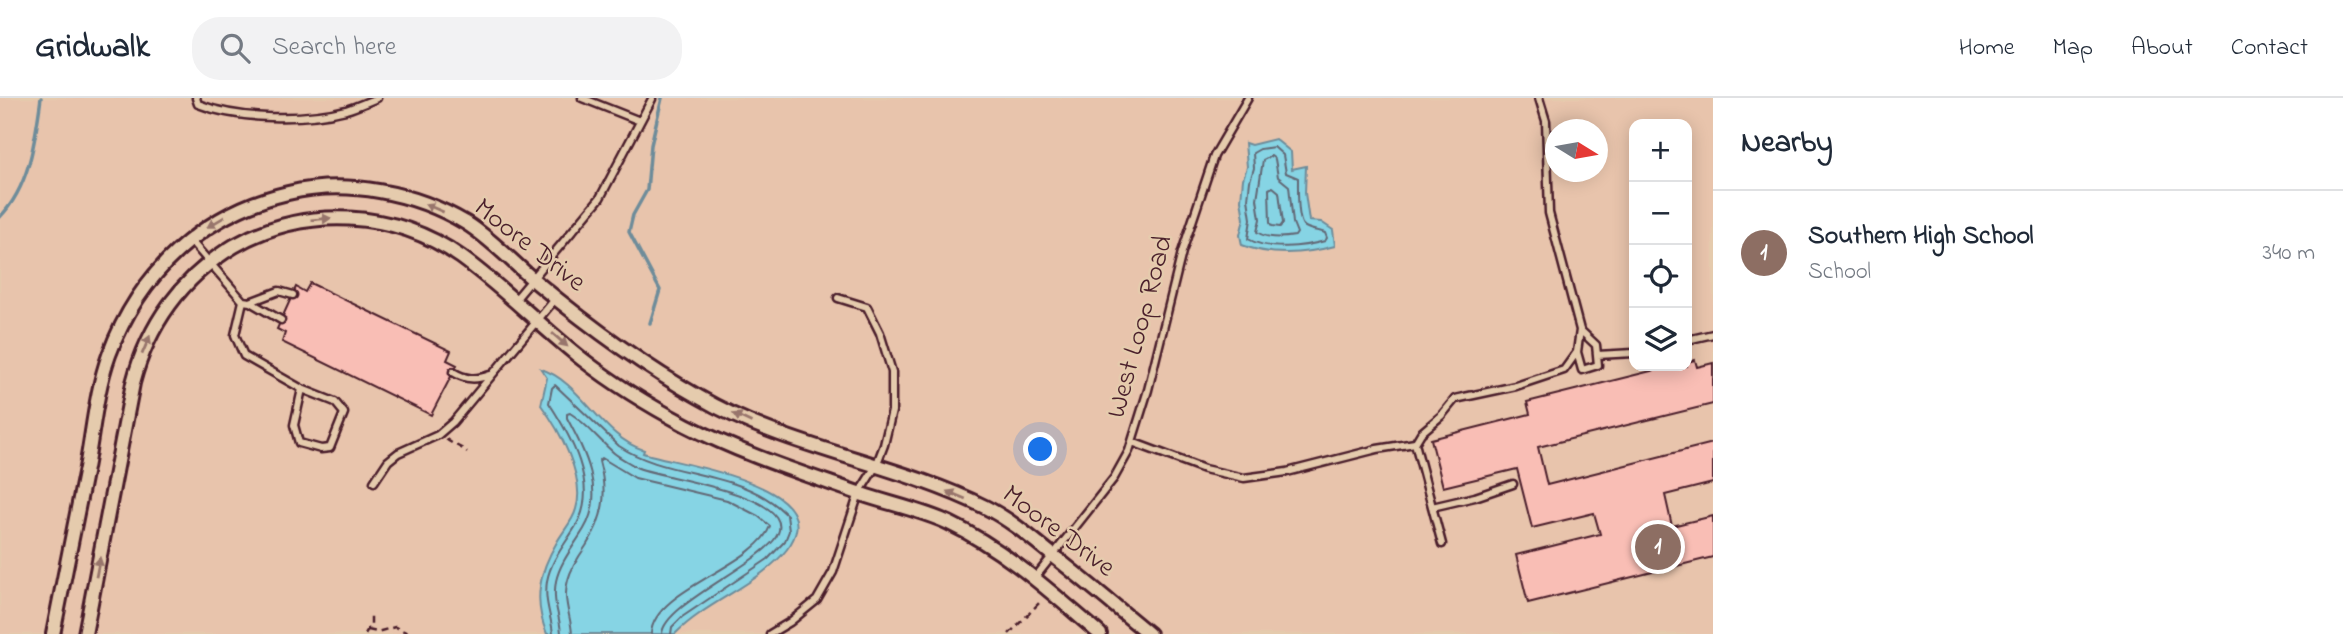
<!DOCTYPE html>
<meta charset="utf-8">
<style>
body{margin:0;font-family:"Indie Flower",sans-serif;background:#f2f2f3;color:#1f2937}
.controls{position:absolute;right:21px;top:21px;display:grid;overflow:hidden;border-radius:14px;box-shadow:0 4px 18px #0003}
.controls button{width:63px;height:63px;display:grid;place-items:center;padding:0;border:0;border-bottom:2px solid #e0e1e3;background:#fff;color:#1f2937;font:35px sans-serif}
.compass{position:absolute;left:1545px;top:21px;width:63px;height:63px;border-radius:50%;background:#fff;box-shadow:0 4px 18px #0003;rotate:101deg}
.you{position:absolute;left:1041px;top:352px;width:24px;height:24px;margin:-18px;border:5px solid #fff;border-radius:50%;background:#1a73e8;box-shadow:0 0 0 10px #1a73e833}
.badge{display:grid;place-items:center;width:46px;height:46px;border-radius:50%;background:#2563eb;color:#fff;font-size:23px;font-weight:700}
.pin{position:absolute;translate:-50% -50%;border:4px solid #fff;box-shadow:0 2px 7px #0006}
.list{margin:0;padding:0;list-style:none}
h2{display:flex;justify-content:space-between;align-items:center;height:91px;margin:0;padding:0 28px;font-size:30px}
h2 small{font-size:23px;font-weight:400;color:#747a83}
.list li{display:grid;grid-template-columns:46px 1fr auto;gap:21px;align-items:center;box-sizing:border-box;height:126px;padding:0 28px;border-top:2px solid #e0e1e3}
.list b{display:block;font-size:26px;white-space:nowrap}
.list p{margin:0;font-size:23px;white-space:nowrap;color:#747a83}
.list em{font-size:23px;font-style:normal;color:#747a83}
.icon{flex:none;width:38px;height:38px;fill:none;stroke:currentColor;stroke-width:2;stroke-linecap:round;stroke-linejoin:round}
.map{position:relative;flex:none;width:1713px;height:536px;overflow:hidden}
header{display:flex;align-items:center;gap:42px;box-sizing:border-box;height:98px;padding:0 35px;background:#fff;border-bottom:2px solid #e0e1e3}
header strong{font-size:33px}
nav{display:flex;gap:38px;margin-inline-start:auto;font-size:24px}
.search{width:490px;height:63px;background:#f2f2f3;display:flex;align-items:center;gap:18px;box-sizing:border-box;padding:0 24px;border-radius:28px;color:#747a83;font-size:26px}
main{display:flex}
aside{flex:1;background:#fff}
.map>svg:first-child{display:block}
</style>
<header>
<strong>Gridwalk</strong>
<div class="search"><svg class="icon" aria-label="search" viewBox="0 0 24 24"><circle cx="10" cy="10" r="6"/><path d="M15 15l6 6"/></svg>Search here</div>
<nav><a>Home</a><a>Map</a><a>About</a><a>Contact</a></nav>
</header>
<main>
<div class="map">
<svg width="1713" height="536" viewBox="0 0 1713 536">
<rect width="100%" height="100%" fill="#e5cbad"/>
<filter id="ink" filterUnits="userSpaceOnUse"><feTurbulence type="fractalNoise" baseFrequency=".0143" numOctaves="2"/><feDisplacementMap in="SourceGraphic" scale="14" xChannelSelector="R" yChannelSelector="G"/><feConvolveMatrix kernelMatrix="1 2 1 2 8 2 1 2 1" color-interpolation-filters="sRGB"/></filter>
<g filter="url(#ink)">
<path fill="#e8c4ac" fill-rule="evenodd" d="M0,0H1713V536H0ZM1634,26H1687V268H1634ZM1556,32H1598V74H1556Z"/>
<path fill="#86d4e4" stroke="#6e8c9a" stroke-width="2" d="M1275,41L1291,54L1292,71L1306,68L1305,95L1309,123L1321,124L1333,132L1335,148C1305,156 1272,159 1242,147L1240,137L1244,121L1241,102L1243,81L1247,69L1245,45L1251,47Z
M541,271C581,283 602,340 644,352L643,355C692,370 871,392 762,475C734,496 700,511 675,536H547C533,503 539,474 557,444C563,433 573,423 576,411C586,380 559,331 541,307L547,280Z"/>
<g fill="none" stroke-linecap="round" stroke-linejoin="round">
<path stroke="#626775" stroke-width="2" d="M1274,49L1283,57L1286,75L1298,80C1298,90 1297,120 1303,127C1308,133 1319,132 1325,135L1327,140L1325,143C1303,149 1269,153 1248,141L1251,121L1248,101L1250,83L1254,70L1253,55L1260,51Z
M1271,58L1275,61L1278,79L1289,88L1293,125L1297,135L1295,138C1283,140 1267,141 1257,134L1260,121L1257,101L1263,62Z
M1273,89L1279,94L1283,125L1280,129L1272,128L1270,125L1269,91Z
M553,536C551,516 544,504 547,483C551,461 567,444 577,426C599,387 570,337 549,305L552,290L555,287L619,348C670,382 741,370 787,417L789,433L785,443L768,461L682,519L672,529L671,536
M561,536C560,516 552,506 556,483C560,464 574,448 584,431C606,394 585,354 567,320V316L570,315C586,325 599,342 614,355C620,360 629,364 636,369C656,380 810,396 774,442C753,469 663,508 662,536
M572,536C571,517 562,502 568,482C571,470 579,458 586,448C604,420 608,395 599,363L602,360L635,380L727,402L758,418L770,428C756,468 653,491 651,536"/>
<path stroke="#6e8c9a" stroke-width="3.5" d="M0,119C30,88 35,42 41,0
M650,225L660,192L629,134L633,117L647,92L651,47L662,0"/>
</g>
<path fill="#f9beb5" stroke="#4a1f2b" stroke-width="2" d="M310,185L451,253L447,262L457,267L431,317L282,244L285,235L277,231L296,189L305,194Z
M1695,262L1697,269L1713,265V306L1538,349L1547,387L1713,345V385L1665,397L1672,428L1713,418V459L1528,505L1516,457L1600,436L1594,415L1532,430L1517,371L1443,389L1431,341L1530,316L1527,304L1671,268H1687V264Z"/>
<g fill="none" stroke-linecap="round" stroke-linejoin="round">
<g stroke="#4a1f2b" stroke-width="11">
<path id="lane" d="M196,0L198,6C239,22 303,23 346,12C356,9 367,4 377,0
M582,0L640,23
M1539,0L1546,23L1549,115L1580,232L1577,254L1582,272L1598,267L1596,247L1580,232
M191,143L243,203L250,204L281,222
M243,203L235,237L244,258L302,291L294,327L299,345L321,351L330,350L344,315L335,304L302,291
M514,203L600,100L652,1
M250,204L279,193L293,197
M1687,242L1713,236
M1597,257L1634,255
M453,274C466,282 476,282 490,277
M1132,344L1204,371L1244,380L1287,374L1377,351L1415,345
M374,384L388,363L398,355L438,337L453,324L556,200
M1432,409L1475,399L1513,386
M1442,446L1415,345L1421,335L1441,318L1455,301L1516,288L1564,272L1577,254
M1034,481L1114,380L1129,353L1148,292L1182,154L1214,58L1248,0
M770,536L790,524L817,502L833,474L859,395L876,368L884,347L892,313V274L880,235L867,209L838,200"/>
</g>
<g stroke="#4a1f2b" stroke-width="18">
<path id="street" d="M53,536C64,481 75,425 86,370C93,333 96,293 109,257C139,175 203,115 288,95C347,81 414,94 466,125C492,141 513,165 536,184C588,227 640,266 699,299C788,351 894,364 985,409C1013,423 1036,444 1060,463C1090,487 1120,512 1149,536
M85,536L133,285C148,227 182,179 234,148C305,107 395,112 461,159C504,190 541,229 582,261C614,286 650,308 686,327C742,356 802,375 861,396C890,406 921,412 949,425C1006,452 1053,496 1100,536"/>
</g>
<path stroke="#4a1f2b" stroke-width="2.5" stroke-dasharray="7 5" stroke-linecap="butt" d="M446,341C453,347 460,348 467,354
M368,532L377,534L395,529L410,536
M365,536L371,526V514
M1009,536L1042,502"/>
<use href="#lane" stroke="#e5cbad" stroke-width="6"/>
<use href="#street" stroke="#e5cbad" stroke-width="12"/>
</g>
<defs><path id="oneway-solid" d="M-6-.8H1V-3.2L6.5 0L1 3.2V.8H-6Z" transform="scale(1.75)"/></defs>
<g fill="#98756c">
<use href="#oneway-solid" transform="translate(434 110) rotate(-157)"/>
<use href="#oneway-solid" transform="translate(321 121) rotate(-5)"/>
<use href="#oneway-solid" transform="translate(216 124) rotate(149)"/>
<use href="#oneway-solid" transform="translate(560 242) rotate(41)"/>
<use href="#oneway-solid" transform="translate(146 247) rotate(-67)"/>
<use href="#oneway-solid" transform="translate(742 320) rotate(-155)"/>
<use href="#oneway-solid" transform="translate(956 397) rotate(-158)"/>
<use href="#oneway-solid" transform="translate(98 469) rotate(-79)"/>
</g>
</g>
<g text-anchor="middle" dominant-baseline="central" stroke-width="5" stroke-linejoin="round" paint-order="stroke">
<g font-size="28" fill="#4a1f2b" stroke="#e5cbad">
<text transform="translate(529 148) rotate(38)">Moore Drive</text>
<text transform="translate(1141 229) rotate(-75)">West Loop Road</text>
<text transform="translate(1058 434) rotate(37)">Moore Drive</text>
</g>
</g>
</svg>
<div class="controls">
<button>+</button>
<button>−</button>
<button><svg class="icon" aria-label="locate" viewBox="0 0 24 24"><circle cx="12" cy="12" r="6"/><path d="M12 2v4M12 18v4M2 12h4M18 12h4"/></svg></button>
<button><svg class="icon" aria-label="layers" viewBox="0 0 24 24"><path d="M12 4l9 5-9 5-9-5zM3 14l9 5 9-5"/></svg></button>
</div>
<svg class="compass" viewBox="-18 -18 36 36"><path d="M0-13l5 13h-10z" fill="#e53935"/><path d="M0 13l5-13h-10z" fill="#747a83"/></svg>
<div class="you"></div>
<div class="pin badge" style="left:1658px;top:449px;background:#8d6e63">1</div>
</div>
<aside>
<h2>Nearby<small></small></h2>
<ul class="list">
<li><span class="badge" style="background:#8d6e63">1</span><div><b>Southern High School</b><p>School</p></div><em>340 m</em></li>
</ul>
</aside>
</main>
